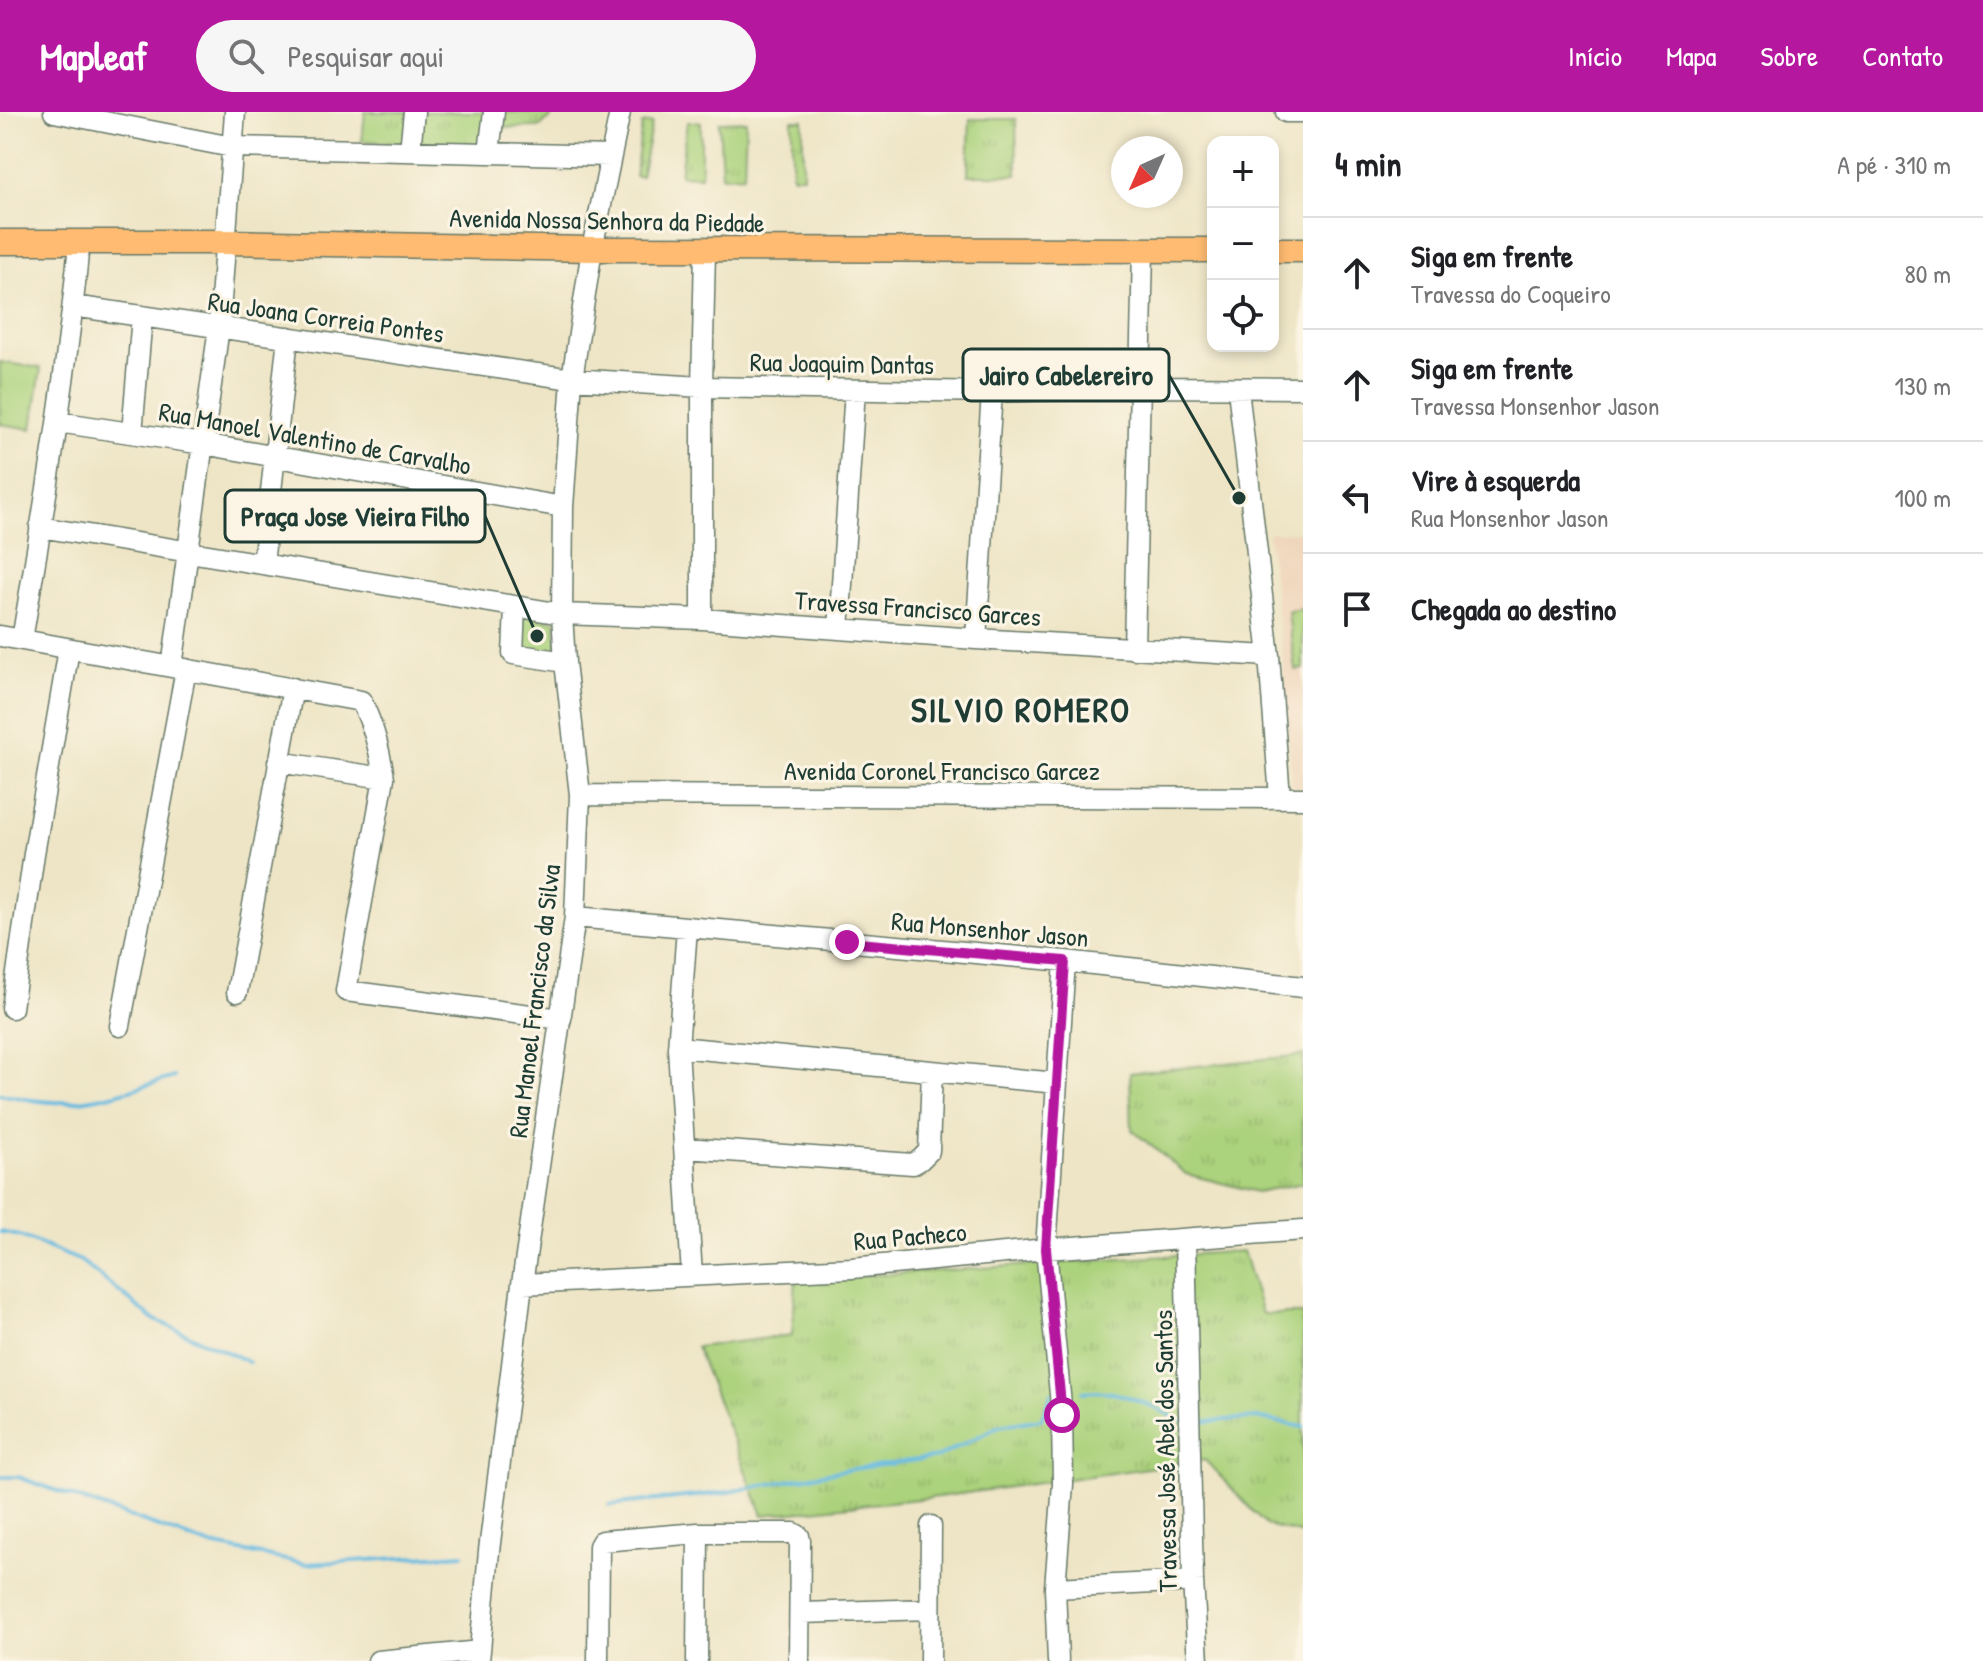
<!DOCTYPE html>
<html lang="pt">
<meta charset="utf-8">
<style>
body{margin:0;font-family:"Patrick Hand",sans-serif;background:#f6f6f6;color:#202124}
.controls{position:absolute;right:24px;top:24px;display:grid;overflow:hidden;border-radius:16px;box-shadow:0 4px 12px #0003}
.controls button{width:72px;height:72px;display:grid;place-items:center;padding:0;border:0;border-bottom:2px solid #e0e0e0;background:#fff;color:#202124;font:40px sans-serif}
.compass{position:absolute;left:1111px;top:24px;width:72px;height:72px;border-radius:50%;background:#fff;box-shadow:0 4px 12px #0003;rotate:225deg}
.stop{position:absolute;width:24px;height:24px;margin:-18px;border:6px solid #b5179e;border-radius:50%;background:#fff}
.stop.end{background:#b5179e;border-color:#fff;box-shadow:0 2px 8px #0008}
.list{margin:0;padding:0;list-style:none}
h2{display:flex;justify-content:space-between;align-items:center;height:104px;margin:0;padding:0 32px;font-size:34px}
h2 small{font-size:26px;font-weight:400;color:#757577}
.list li{display:grid;grid-template-columns:52px 1fr auto;gap:24px;align-items:center;box-sizing:border-box;height:112px;padding:0 32px;border-top:2px solid #e0e0e0}
.list b{display:block;font-size:30px;white-space:nowrap}
.list p{margin:0;font-size:26px;white-space:nowrap;color:#757577}
.list em{font-size:26px;font-style:normal;color:#757577}
.icon{flex:none;width:44px;height:44px;fill:none;stroke:currentColor;stroke-width:2;stroke-linecap:round;stroke-linejoin:round}
.map{position:relative;flex:none;width:1303px;height:1549px;overflow:hidden}
header{display:flex;align-items:center;gap:48px;box-sizing:border-box;height:112px;padding:0 40px;background:#b5179e;color:#fff}
header strong{font-size:38px}
nav{display:flex;gap:44px;margin-inline-start:auto;font-size:28px}
.search{width:560px;height:72px;background:#f6f6f6;display:flex;align-items:center;gap:20px;box-sizing:border-box;padding:0 28px;border-radius:44px;color:#757577;font-size:30px}
main{display:flex}
aside{flex:1;background:#fff}
.map>svg:first-child{display:block}
</style>
<header>
<strong>Mapleaf</strong>
<div class="search"><svg class="icon" aria-label="search" viewBox="0 0 24 24"><circle cx="10" cy="10" r="6"/><path d="M15 15l6 6"/></svg>Pesquisar aqui</div>
<nav><a>Início</a><a>Mapa</a><a>Sobre</a><a>Contato</a></nav>
</header>
<main>
<div class="map">
<svg width="1303" height="1549" viewBox="0 0 1303 1549">
<defs>
<pattern id="grass-tufts" width="24" height="20" patternUnits="userSpaceOnUse" patternTransform="scale(2)"><rect width="24" height="20" fill="#abd27c"/><path d="M3 7l-1-3M5 7V3M7 7l1-3M15 17l-1-3M17 17v-4M19 17l1-3" fill="none" stroke="#93b56c"/></pattern>
</defs>
<rect width="100%" height="100%" fill="#fcf5e5"/>
<filter id="ink" filterUnits="userSpaceOnUse"><feTurbulence type="fractalNoise" baseFrequency=".0125" numOctaves="2"/><feDisplacementMap in="SourceGraphic" scale="16" xChannelSelector="R" yChannelSelector="G"/><feConvolveMatrix kernelMatrix="1 2 1 2 8 2 1 2 1" color-interpolation-filters="sRGB"/></filter>
<filter id="wash" filterUnits="userSpaceOnUse"><feTurbulence type="fractalNoise" baseFrequency=".006" numOctaves="4" result="noise"/><feDisplacementMap in="SourceGraphic" scale="32" xChannelSelector="R" yChannelSelector="G"/><feGaussianBlur stdDeviation="1.8" result="paint"/><feColorMatrix in="noise" values="0 0 0 0 0 0 0 0 0 0 0 0 0 0 0 0 0 1.4 0 .05"/><feComposite in="paint" operator="in"/></filter>
<g filter="url(#wash)">
<rect width="100%" height="100%" fill="#eee5c6"/>
<path fill="#efd6bb" d="M1303,420V675H1293L1282,542L1268,421Z"/>
<path fill="url(#grass-tufts)" stroke="#658858" stroke-width="2" d="M365,0H552L551,6L539,15L487,16L486,35L362,29Z
M970,7H1016L1017,63H968Z
M792,8H803V64H792Z
M746,9L744,63L722,64L719,10Z
M687,10H701V64L680,63Z
M652,11L641,64H635L642,12Z
M1303,943V1071L1257,1080L1186,1062L1132,1018L1130,961Z
M1243,1139L1262,1202H1303V1422L1266,1413L1205,1348L938,1385L763,1403L696,1235L792,1223L796,1168Z"/>
<path fill="#abd27c" stroke="#658858" stroke-width="2" d="M0,250L41,256L32,317L0,312Z
M1303,497V557L1295,558L1288,499Z
M518,502L556,509L557,545L517,538Z"/>
<g fill="none" stroke-linecap="round" stroke-linejoin="round">
<path stroke="#64b9e0" stroke-width="4" d="M0,982C20,986 42,991 63,990C97,990 140,975 174,965
M0,1120L20,1124L81,1149L153,1207L249,1250
M1083,1280C1118,1275 1151,1294 1182,1309
M1194,1310L1257,1306L1303,1315
M0,1365H18L206,1432L306,1452L463,1442
M609,1393L723,1381L839,1359L938,1345L999,1314L1041,1307L1052,1281"/>
</g>
</g>
<g filter="url(#ink)">
<g fill="none" stroke-linecap="round" stroke-linejoin="round">
<g stroke="#677867" stroke-width="23">
<path id="minor" d="M54,0L232,35L610,44
M1286,0H1303
M410,38L414,0
M489,40L494,0
M73,194L572,267L702,275L992,280L1141,275L1303,276
M1238,277L1269,544L1280,685
M58,310L203,332L563,395
M132,321L142,204
M40,415L562,502L702,507L976,527L1269,544
M263,452L288,225
M515,495L513,542L565,550
M702,507V275L705,138
M839,517L855,278
M0,524L361,589C374,614 380,639 384,666L346,879L561,907
M976,527L992,280
M22,528C44,396 67,264 79,131
M1134,537L1143,138
M172,555L219,215L235,0
M278,650L384,666
M580,683L1303,686
M575,805L1065,849L1303,875
M687,816L678,936L692,1164
M237,880L293,576
M12,896L34,742L69,537
M120,914L186,557
M678,935L1057,971
M685,1036L913,1052L920,1048L929,1039L932,959
M1185,1127L1193,1469L1198,1549
M522,1172L852,1156L1046,1137L1303,1118
M1055,1476L1193,1469
M801,1501L930,1497
M378,1549L480,1539
M479,1549L489,1439L522,1172L575,805L580,683L565,550L562,502L563,395L572,267L592,137L620,0
M598,1549L599,1434L602,1429L698,1421H794L799,1424L800,1429L799,1549
M697,1549L698,1421
M930,1549L931,1414
M1058,1549L1055,1476L1063,1372L1062,1303L1046,1137L1065,849"/>
</g>
<g stroke="#677867" stroke-width="27">
<path id="major" d="M0,130H225L592,137L1213,138
M1273,138H1303"/>
</g>
<use href="#minor" stroke="#fff" stroke-width="20"/>
<use href="#major" stroke="#febb71" stroke-width="24"/>
</g>
</g>
<g fill="none" stroke-linecap="round" stroke-linejoin="round" filter="url(#ink)">
<path stroke="#b5179e" stroke-width="10" d="M847,830L1065,849L1046,1137L1062,1303"/>
</g>
<g text-anchor="middle" dominant-baseline="central" stroke-width="6" stroke-linejoin="round" paint-order="stroke">
<g font-size="26" fill="#1f3d34" stroke="#fcf5e5">
<text transform="translate(607 108) rotate(1)">Avenida Nossa Senhora da Piedade</text>
<text transform="translate(326 205) rotate(8)">Rua Joana Correia Pontes</text>
<text transform="translate(842 251) rotate(1)">Rua Joaquim Dantas</text>
<text transform="translate(315 326) rotate(10)">Rua Manoel Valentino de Carvalho</text>
<text transform="translate(918 496) rotate(4)">Travessa Francisco Garces</text>
<text x="942" y="658">Avenida Coronel Francisco Garcez</text>
<text transform="translate(990 817) rotate(5)">Rua Monsenhor Jason</text>
<text transform="translate(534 889) rotate(-83)">Rua Manoel Francisco da Silva</text>
<text transform="translate(910 1124) rotate(-5)">Rua Pacheco</text>
<text transform="translate(1165 1339) rotate(-91)">Travessa José Abel dos Santos</text>
</g>
<g font-size="34" font-weight="bold" letter-spacing="2" fill="#1f3d34" stroke="#fcf5e5">
<text x="1021" y="598">SILVIO ROMERO</text>
</g>
</g>
<path fill="none" stroke="#1f3d34" stroke-width="3" d="M1239 386L1169 263M537 524L485 404"/>
<g fill="#1f3d34" stroke="#fcf5e5" stroke-width="3">
<circle cx="1239" cy="386" r="8"/>
<circle cx="537" cy="524" r="8"/>
</g>
<g fill="#fcf5e5" stroke="#1f3d34" stroke-width="3">
<rect x="963" y="237" width="206" height="52" rx="8"/>
<rect x="225" y="378" width="260" height="52" rx="8"/>
</g>
<g font-size="28" text-anchor="middle" font-weight="bold" fill="#1f3d34">
<text x="1066" y="273">Jairo Cabelereiro</text>
<text x="355" y="414">Praça Jose Vieira Filho</text>
</g>
</svg>
<div class="controls">
<button>+</button>
<button>−</button>
<button><svg class="icon" aria-label="locate" viewBox="0 0 24 24"><circle cx="12" cy="12" r="6"/><path d="M12 2v4M12 18v4M2 12h4M18 12h4"/></svg></button>
</div>
<svg class="compass" viewBox="-18 -18 36 36"><path d="M0-13l5 13h-10z" fill="#e53935"/><path d="M0 13l5-13h-10z" fill="#757577"/></svg>
<div class="stop" style="left:1062px;top:1303px"></div>
<div class="stop end" style="left:847px;top:830px"></div>
</div>
<aside>
<h2>4 min<small>A pé · 310 m</small></h2>
<ul class="list">
<li><svg class="icon" aria-label="ahead" viewBox="0 0 24 24"><path d="M12 20V5M6 11l6-6 6 6"/></svg><div><b>Siga em frente</b><p>Travessa do Coqueiro</p></div><em>80 m</em></li>
<li><svg class="icon" aria-label="ahead" viewBox="0 0 24 24"><path d="M12 20V5M6 11l6-6 6 6"/></svg><div><b>Siga em frente</b><p>Travessa Monsenhor Jason</p></div><em>130 m</em></li>
<li><svg class="icon" aria-label="left" viewBox="0 0 24 24"><path d="M17 20v-9H6M10 6l-5 5 5 5"/></svg><div><b>Vire à esquerda</b><p>Rua Monsenhor Jason</p></div><em>100 m</em></li>
<li><svg class="icon" aria-label="arrive" viewBox="0 0 24 24"><path d="M6 21V4h12l-3 4 3 4H6"/></svg><div><b>Chegada ao destino</b></div></li>
</ul>
</aside>
</main>
